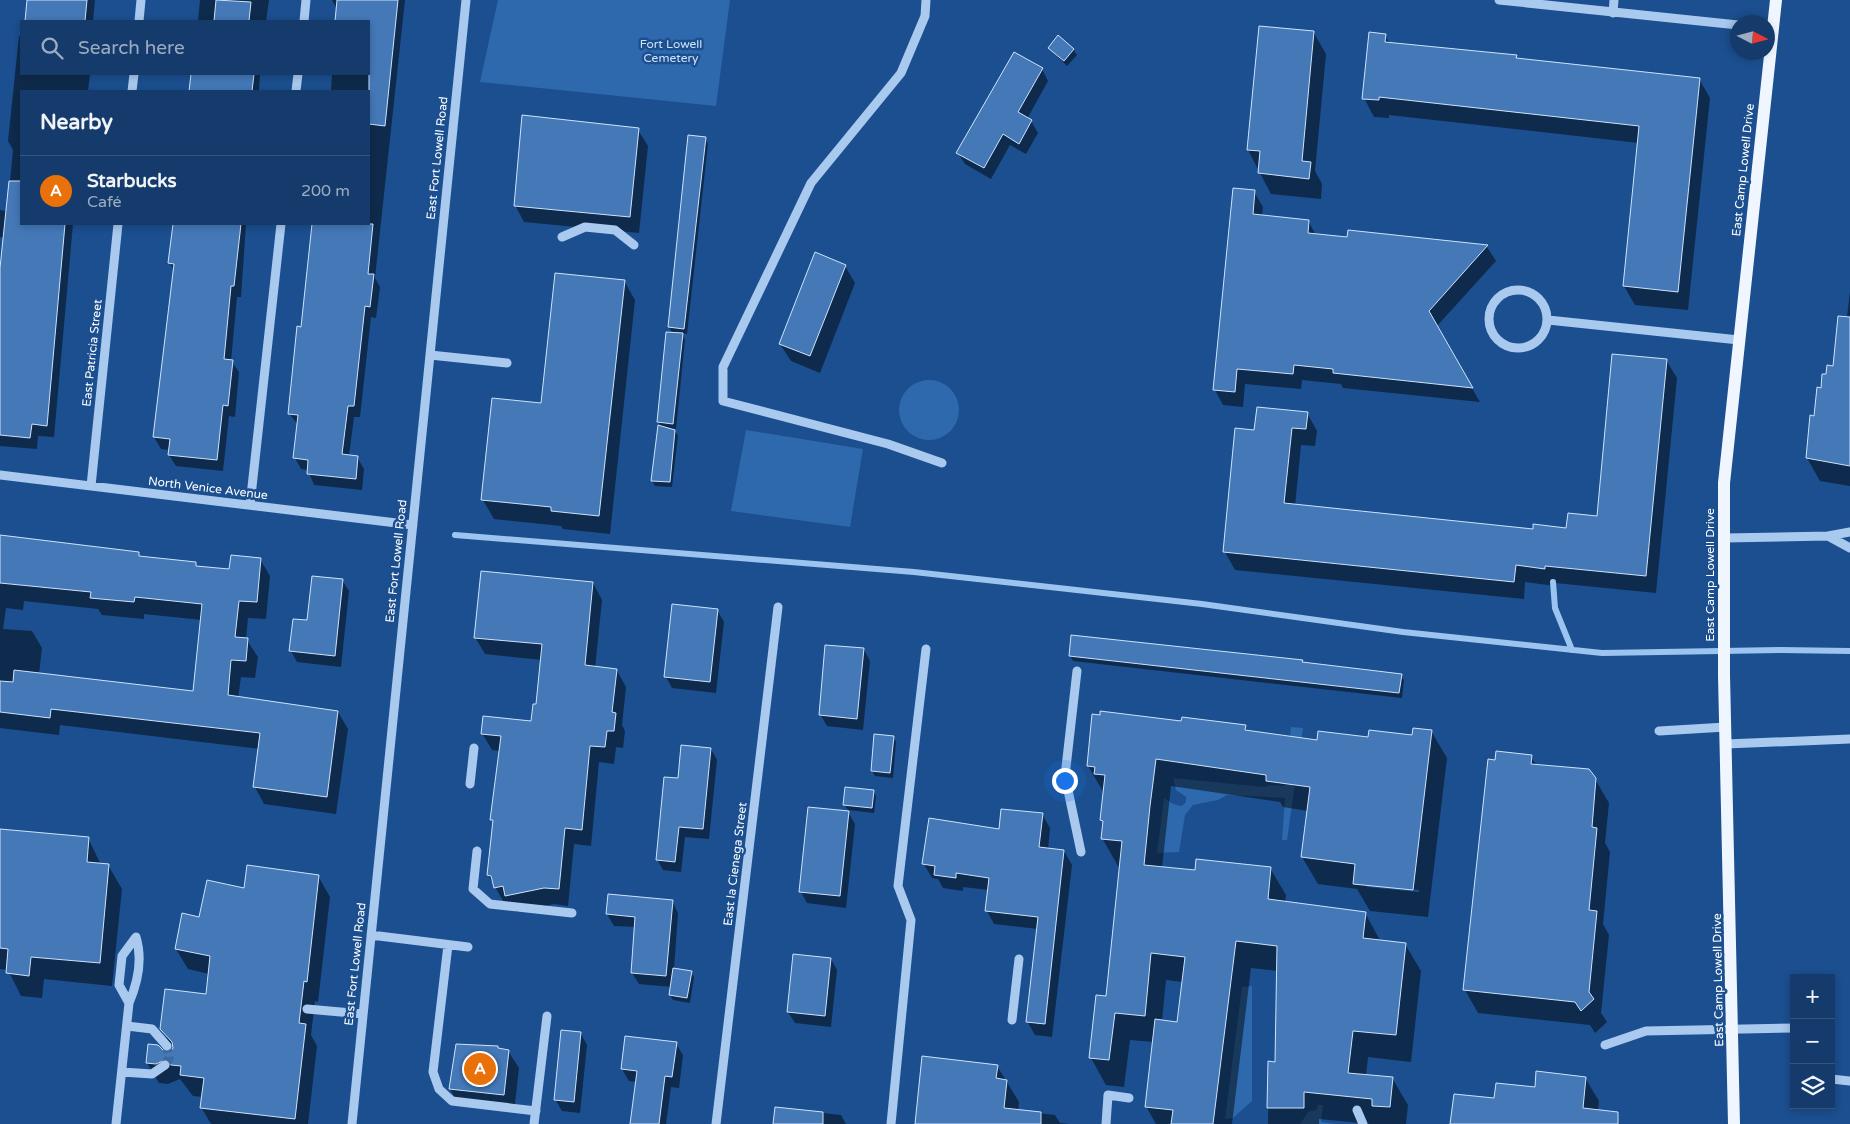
<!DOCTYPE html>
<meta charset="utf-8">
<style>
body{margin:0;font-family:"Varela Round",sans-serif;background:#1d4271;color:#f1f3f6}
.controls{position:absolute;right:15px;bottom:15px;display:grid;overflow:hidden;border-radius:0px;box-shadow:0 2px 8px #0003}
.controls button{width:45px;height:45px;display:grid;place-items:center;padding:0;border:0;border-bottom:1px solid #33557e;background:#143b6b;color:#f1f3f6;font:25px sans-serif}
.compass{position:absolute;left:1730px;top:15px;width:45px;height:45px;border-radius:50%;background:#143b6b;box-shadow:0 2px 8px #0003;rotate:96deg}
.you{position:absolute;left:1064px;top:780px;width:18px;height:18px;margin:-12px;border:4px solid #fff;border-radius:50%;background:#1a73e8;box-shadow:0 0 0 8px #1a73e833}
.badge{display:grid;place-items:center;width:32px;height:32px;border-radius:50%;background:#ffd166;color:#fff;font-size:16px;font-weight:700}
.pin{position:absolute;translate:-50% -50%;border:2px solid #fff;box-shadow:0 1px 5px #0006}
.list{margin:0;padding:0;list-style:none}
h2{display:flex;justify-content:space-between;align-items:center;height:65px;margin:0;padding:0 20px;font-size:21px}
h2 small{font-size:16px;font-weight:400;color:#9dadc1}
.list li{display:grid;grid-template-columns:32px 1fr auto;gap:15px;align-items:center;box-sizing:border-box;height:70px;padding:0 20px;border-top:1px solid #33557e}
.list b{display:block;font-size:19px;white-space:nowrap}
.list p{margin:0;font-size:16px;white-space:nowrap;color:#9dadc1}
.list em{font-size:16px;font-style:normal;color:#9dadc1}
.icon{flex:none;width:28px;height:28px;fill:none;stroke:currentColor;stroke-width:2;stroke-linecap:round;stroke-linejoin:round}
.map{position:relative;flex:none;width:1850px;height:1124px;overflow:hidden}
.search{position:absolute;background:#143b6b;box-shadow:0 2px 8px #0003;left:20px;top:20px;width:350px;height:55px;display:flex;align-items:center;gap:12px;box-sizing:border-box;padding:0 18px;border-radius:0px;color:#9dadc1;font-size:19px}
.panel{position:absolute;background:#143b6b;box-shadow:0 2px 8px #0003;left:20px;top:90px;width:350px;height:135px;border-radius:0px}
.map>svg:first-child{display:block}
</style>
<div class="map">
<svg width="1850" height="1124" viewBox="0 0 1850 1124">
<rect width="100%" height="100%" fill="#1b4f8f"/>
<path fill="#2e69ad" d="M498,0H730L716,106L480,82Z
M899 410a30 30 0 1 1 60 0a30 30 0 1 1-60 0Z
M746,430L863,449L850,527L731,511Z
M1291,727L1303,728L1287,840H1282L1285,798L1227,795L1218,800L1193,805L1185,815L1179,852L1157,853L1164,798L1173,804L1182,806L1186,802V797L1176,790L1173,778L1264,787L1269,785L1283,786L1286,784Z
M1252,986V1101L1233,1118L1225,1119L1242,987Z
M1318,1105H1323L1321,1122L1336,1124H1300L1308,1112L1316,1110Z"/>
<path fill="#0007" fill-rule="evenodd" d="M29,0H95L93,21H26Z
M200,0H269L266,21H198Z
M332,0H405L375,278L380,287L376,318L371,317L360,417H354L349,456L357,457L364,469L362,490L314,485L308,470L301,469L295,458L298,425L289,413L315,224H369V91H331L332,74H369V21H337L338,11Z
M1314,33L1326,54L1315,171L1322,184L1321,199L1271,194L1248,150Z
M1385,35L1390,44L1699,79L1710,98L1688,310L1635,305L1624,286L1639,143L1389,115V118L1374,117L1364,98Z
M19,36L21,37V74H90L88,91H21V224H73L54,437L38,436L37,449L0,446V280L4,238L0,237V210L7,211L13,150L8,141Z
M1049,48L1073,49L1077,55L1067,66Z
M1042,69L1048,81L1027,119L1031,121L1038,133L1026,154L1010,145L991,179L965,164L958,153Z
M192,74H260L259,91H190Z
M638,130L648,146L639,233L524,222L515,205Z
M705,138L708,144L687,334L681,333L685,340L676,429L673,428L678,436L672,487L655,486L652,481L661,427L658,422L673,334L669,327Z
M1235,190L1254,192L1263,207L1262,216L1308,221L1316,235L1348,238L1349,232L1487,247L1496,261L1436,327L1480,402L1343,388L1341,384L1302,380L1301,389L1245,384L1243,407L1223,405L1215,390Z
M180,224H246L241,297H237L231,361L239,372L235,417L229,416L223,471L176,466L169,455L170,450L161,449L154,437L174,271L170,263Z
M845,266L855,283L820,373L791,361L780,344Z
M624,281L635,300L610,534L563,529L561,526L494,519L483,500L542,404Z
M1850,291V486L1820,481L1807,458L1822,389L1834,367L1839,316L1847,317Z
M1666,360L1677,378L1656,593L1555,583V586L1525,582L1524,599L1235,570L1225,552L1255,431L1307,413L1317,431L1315,446L1301,445L1295,506L1534,530L1567,529L1598,517Z
M0,537L139,554L141,558L196,564L198,567L231,571L260,559L270,576L266,619L248,618L246,639L258,657L255,678L241,677L238,698L338,712L348,729L336,814L264,804L255,787L260,749L60,725L59,735L0,728ZM24,601L98,609L102,615L144,619V614L202,620L195,692L39,674L42,648L32,631L3,629L6,608L23,610Z
M342,580L349,591L341,667L297,662L291,651L309,622Z
M593,583L602,600L595,668L617,671L626,687L622,725L625,731L623,748L616,747L614,764L599,762L591,846L574,844L568,906L554,904L516,912L510,903L505,904L488,875L494,824L492,820L500,751L492,750L482,733L533,723L537,705L542,660L485,654L475,637Z
M717,610L724,622L716,693L672,688L666,677Z
M864,650L870,661L863,730L827,726L820,714Z
M1070,656L1302,661L1303,664L1401,675L1404,680L1402,698L1073,661Z
M1183,722L1245,726L1248,732L1318,741L1413,736L1431,731L1447,758L1428,917L1370,911L1357,889L1318,884L1302,857L1308,811L1283,807L1280,802L1171,786L1162,868L1196,872L1270,868L1286,895L1285,903L1365,913L1381,942L1405,944L1421,971L1411,1062L1368,1057L1366,1076L1392,1078L1408,1105L1406,1124H1371L1319,1119V1124H1268L1269,1063H1276L1278,971L1251,968L1232,1124H1156L1146,1106L1154,1042L1130,1040L1124,1087L1106,1085L1091,1058L1107,997L1120,866H1118L1102,838L1104,793L1088,766ZM1367,884L1419,890V892L1367,887ZM1166,980L1183,982L1179,1023L1162,1021Z
M893,737L896,742L893,778L875,776L872,771Z
M711,749L717,760L709,839L685,837L681,872L663,870L657,859L679,780Z
M1531,757L1537,766L1595,779L1609,803L1605,843L1610,852L1603,924L1609,935L1601,1013L1607,1022L1595,1033L1590,1025L1478,1013L1465,990Z
M873,791L876,796L874,813L848,810L844,804Z
M848,812L855,824L846,908L807,903L801,892Z
M1042,814L1050,828L1048,850L1064,851L1072,865L1052,1037L1035,1035L1027,1021L1038,929L994,924L987,911L989,890L963,887V891L943,888L938,879L932,878L924,864Z
M0,830L88,838L101,865H108L122,889L112,986L44,979L42,998L21,996L8,970L0,969Z
M318,876L330,897L318,1002L315,1001L311,1035L317,1046L308,1124H211L201,1107L203,1097L193,1096L180,1079L168,1084L159,1083L147,1063L173,1049L161,1028L207,995L209,974L188,969L176,949L200,918L245,890Z
M672,901L678,913L674,969L691,972L694,977L690,1003L673,1000L670,995L672,987L639,984L632,973L636,927L614,926L607,914Z
M831,959L837,970L831,1027L795,1023L788,1012Z
M581,1034L587,1045L580,1113L562,1111L555,1099Z
M676,1044L683,1055L679,1088L671,1087L666,1124H632L637,1082L629,1081L622,1069Z
M508,1051L519,1068L514,1112L460,1106L450,1089Z
M997,1066L1019,1102L1018,1111L1055,1115L1060,1123L1070,1124H916Z
M1585,1078L1599,1101L1597,1117L1601,1124H1452L1495,1099Z
M776,1108L841,1115L846,1124H774Z"/>
<g fill="none" stroke-linecap="round" stroke-linejoin="round">
<path stroke="#9cc4f0" stroke-width="6" d="M455,535L914,572L1202,604L1403,632L1602,653L1780,650L1850,651
M1553,582L1555,608L1572,650"/>
</g>
<path fill="#4478b7" stroke="#cfe3fa" d="M27,0H87L85,21H25Z
M216,0L251,2L249,21H214Z
M337,0H398L385,126L369,124V21H335Z
M1259,26L1314,31L1302,161L1311,162L1309,179L1258,173L1260,151L1247,150Z
M1369,32L1386,34L1385,42L1517,55L1516,58L1700,78L1678,292L1623,286L1639,126L1379,97V100L1362,99Z
M1058,35L1074,49L1064,61L1048,48Z
M1014,52L1043,68L1018,112L1032,120L1019,144L1003,134L984,168L956,153Z
M191,74H254L252,91H189Z
M522,115L639,128L630,217L514,206Z
M688,135L706,137L684,329L668,327Z
M9,181H21V224H65L47,426L32,424L30,438L0,435V268Z
M1233,188L1255,190L1253,214L1309,220L1308,233L1347,237L1348,230L1488,245L1429,311L1473,388L1333,373V369L1294,365L1293,374L1237,369L1235,392L1213,390Z
M173,224H241L234,286H231L224,359L233,360L228,406L223,405L217,460L168,455L170,439L153,437L174,264L168,263Z
M312,224H373L368,274H374L370,307L365,306L354,406H348L342,454L358,456L356,479L307,474L308,460L293,458L298,415L288,414L297,326L301,327Z
M815,252L846,265L810,356L779,344Z
M555,273L625,280L599,516L551,511V507L481,500L492,398L541,403Z
M1838,316L1850,317V466L1806,458L1810,415L1814,416L1817,387L1821,388L1822,374H1826L1827,365L1833,366Z
M666,332L683,333L673,424L657,422Z
M1612,354L1667,359L1646,576L1545,566V569L1516,565L1514,582L1223,552L1235,428L1254,430L1257,407L1308,412L1306,429L1292,428L1284,503L1533,529V524L1566,528L1568,513L1597,516Z
M658,425L675,430L670,482L651,481Z
M0,535L139,552V556L196,562V566L229,569L231,555L261,558L257,602L239,601L235,637L248,638L246,661L231,660L228,695L338,711L327,797L253,787L260,733L51,709L50,718L0,712V681L13,682L14,670L193,691L202,604L135,597L134,602L90,598L91,592L0,583Z
M481,571L593,582L585,665L617,669L612,712L616,713L614,731H607L605,747L590,746L582,830L565,828L559,889L544,888L505,896L503,886L494,888L491,876L487,875L493,820H490L501,736L481,734L483,716L531,721L533,704H536L542,644L474,638Z
M312,576L343,579L335,656L289,651L293,619L307,620Z
M672,604L718,609L710,682L664,677Z
M1071,635L1303,660L1302,662L1402,674L1399,693L1069,656Z
M825,645L864,648L857,719L819,715Z
M1100,711L1181,721L1182,717L1246,725L1245,730L1317,740L1318,731L1368,737L1369,730L1412,735L1413,728L1432,730L1413,890L1353,884L1355,864L1301,857L1310,787L1266,781V775L1156,759L1150,806L1144,865L1195,870L1196,859L1271,867L1268,899L1366,912L1363,938L1406,943L1396,1035L1353,1031L1348,1073L1393,1077L1390,1107L1372,1106V1099L1304,1092V1108H1267L1268,1061L1275,1062L1277,946L1236,941L1213,1124H1171L1173,1110L1145,1107L1155,1019L1177,1022L1185,957L1151,953L1145,1016L1115,1013L1109,1060L1089,1058L1096,995L1106,996L1122,841L1101,839L1103,821L1100,820L1105,775L1094,774L1095,767L1087,766L1092,714L1100,715Z
M874,734L894,736L890,773L871,771Z
M681,745L711,748L703,829L679,827L675,862L656,860L664,777L678,778Z
M1496,751L1532,755L1531,764L1589,769L1596,778L1592,827L1597,828L1589,910L1597,911L1589,992L1594,999L1581,1011L1575,1002L1463,990L1488,759L1495,760Z
M845,787L874,790L872,808L843,805Z
M808,807L849,811L840,896L799,892Z
M1001,809L1043,813L1039,847L1064,850L1045,1024L1026,1022L1038,917L985,911L989,878L956,873V878L934,875L935,866L922,864L929,818L999,829Z
M0,829L89,837L87,862L109,864L100,963L31,957L29,976L6,973L8,949L0,948Z
M247,865L319,875L307,982L304,981L299,1023L306,1024L295,1119L200,1108L204,1078L180,1075L181,1066L171,1065L167,1059L156,1064L146,1063L148,1044L158,1045L165,1052L171,1051L173,1048L172,1042L160,1029L165,989L206,994L210,956L175,949L182,913L199,917L207,880L244,888Z
M608,894L673,900L666,976L631,973L635,917L606,914Z
M793,954L831,958L825,1016L787,1012Z
M673,968L692,971L687,998L669,995Z
M561,1030L581,1032L574,1102L554,1100Z
M625,1036L677,1042L672,1077L665,1076L659,1124H630L637,1071L621,1069Z
M456,1044L498,1046V1048L509,1050L504,1095L449,1089Z
M922,1056L998,1065L996,1078L1007,1080L1004,1108L1041,1112V1124H915Z
M1536,1071L1586,1077L1583,1108L1618,1112V1124H1450L1454,1094L1494,1098L1496,1083L1535,1087Z
M775,1107L823,1112V1124H773Z"/>
<g fill="none" stroke-linecap="round" stroke-linejoin="round">
<path stroke="#3d69a0" stroke-width="9" stroke-dasharray="9 4.5" stroke-linecap="butt" d="M165,1065L169,1058L167,1046"/>
<path stroke="#a9c9ee" stroke-width="9" d="M926,0L925,16L901,73L811,183L723,367V401L888,444L942,463
M1499,0L1738,25
M1613,13L1614,0
M139,21L141,0
M304,21L306,0
M132,91L134,74
M296,91L298,74
M562,237L585,227L615,230L634,245
M1489 319a29 29 0 1 1 58 0a29 29 0 1 1-58 0Z
M1548,320L1739,340
M430,355L507,363
M0,475L413,525
M91,486L118,224
M250,505L281,224
M1850,532L1828,536L1850,548
M1724,538L1828,536
M1077,671L1065,776L1081,852
M1659,731L1726,727
M1726,744L1850,739
M470,784L474,748
M477,851L473,889L490,904L572,913
M371,935L468,947
M448,945L433,1072L439,1089L452,1101L536,1111
M307,1009L363,1014
M1012,1020L1019,959
M127,1026L152,1029L167,1046
M1605,1045L1646,1031L1794,1028
M122,1072L152,1074L165,1065
M1831,1079L1850,1081
M1357,1110L1363,1124
M116,1124L129,1003C138,982 143,960 136,937L122,956L119,985L129,1003
M352,1124L466,0
M534,1124L547,1016
M716,1124L778,607
M891,1124L911,920L898,886L926,649
M1106,1124L1108,1095L1129,1098"/>
<path stroke="#f0f6ff" stroke-width="12" d="M1734,1124L1724,675V483L1776,0"/>
</g>
<g text-anchor="middle" dominant-baseline="central" stroke-width="5" stroke-linejoin="round" paint-order="stroke">
<g font-size="12" fill="#cfe3fa" stroke="#1b4f8f">
<text x="671" y="44">Fort Lowell<tspan x="671" dy="14">Cemetery</tspan></text>
</g>
<g font-size="12" fill="#fff" stroke="#1b4f8f">
<text transform="translate(437 158) rotate(-84)">East Fort Lowell Road</text>
<text transform="translate(1743 170) rotate(-84)">East Camp Lowell Drive</text>
<text transform="translate(92 353) rotate(-84)">East Patricia Street</text>
<text transform="translate(208 488) rotate(7)">North Venice Avenue</text>
<text transform="translate(396 561) rotate(-84)">East Fort Lowell Road</text>
<text transform="translate(1710 575) rotate(-90)">East Camp Lowell Drive</text>
<text transform="translate(735 864) rotate(-83)">East la Cienega Street</text>
<text transform="translate(355 964) rotate(-84)">East Fort Lowell Road</text>
<text transform="translate(1718 980) rotate(-91)">East Camp Lowell Drive</text>
</g>
</g>
</svg>
<div class="controls">
<button>+</button>
<button>−</button>
<button><svg class="icon" aria-label="layers" viewBox="0 0 24 24"><path d="M12 4l9 5-9 5-9-5zM3 14l9 5 9-5"/></svg></button>
</div>
<svg class="compass" viewBox="-18 -18 36 36"><path d="M0-13l5 13h-10z" fill="#e53935"/><path d="M0 13l5-13h-10z" fill="#9dadc1"/></svg>
<div class="you"></div>
<div class="pin badge" style="left:480px;top:1069px;background:#e8710a">A</div>
<div class="search"><svg class="icon" aria-label="search" viewBox="0 0 24 24"><circle cx="10" cy="10" r="6"/><path d="M15 15l6 6"/></svg>Search here</div>
<section class="panel">
<h2>Nearby<small></small></h2>
<ul class="list">
<li><span class="badge" style="background:#e8710a">A</span><div><b>Starbucks</b><p>Café</p></div><em>200 m</em></li>
</ul>
</section>
</div>
